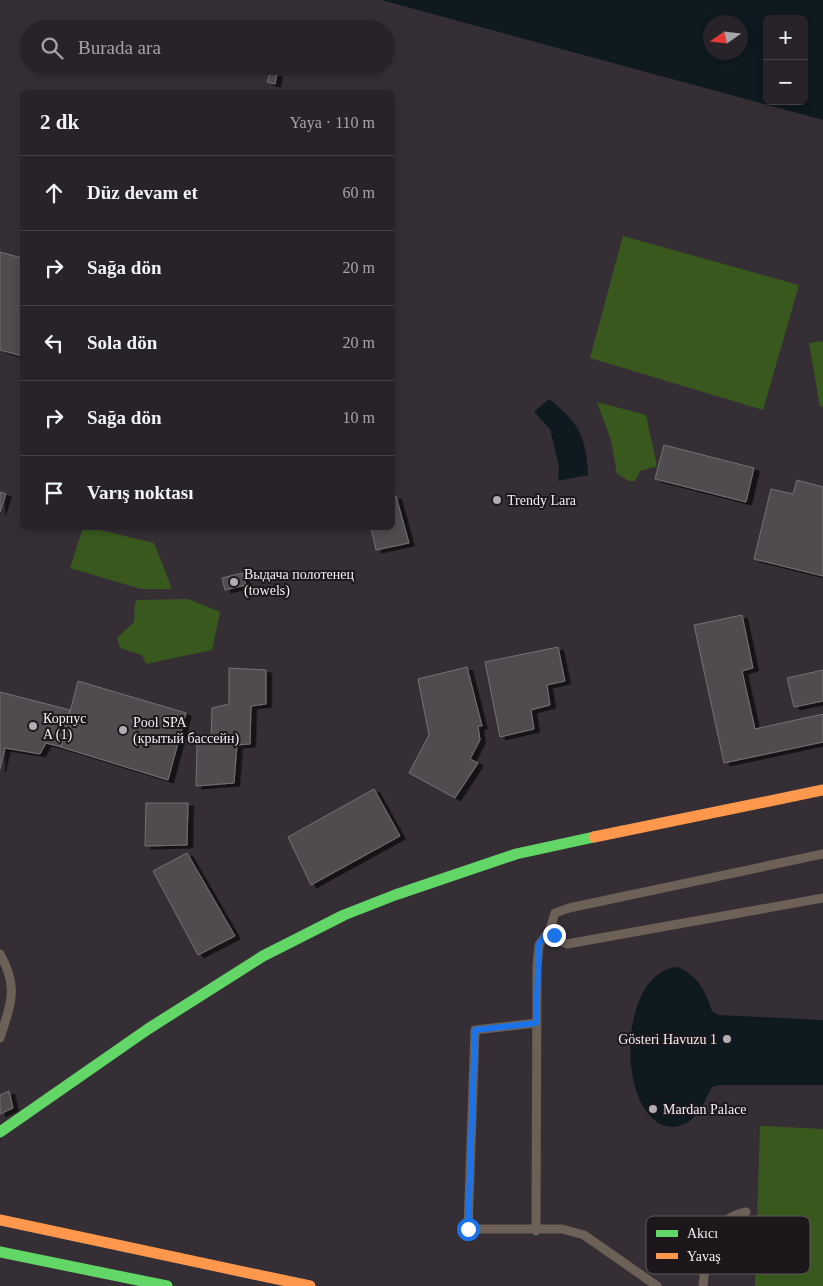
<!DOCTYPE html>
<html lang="tr">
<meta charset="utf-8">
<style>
body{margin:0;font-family:"Times New Roman",serif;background:#302b30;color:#f1f3f6}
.controls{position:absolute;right:15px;top:15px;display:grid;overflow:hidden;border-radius:8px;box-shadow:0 2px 8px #0003}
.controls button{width:45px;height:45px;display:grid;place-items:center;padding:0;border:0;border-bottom:1px solid #444045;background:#282328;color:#f1f3f6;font:25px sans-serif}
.compass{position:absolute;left:703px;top:15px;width:45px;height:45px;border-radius:50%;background:#282328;box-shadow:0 2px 8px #0003;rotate:256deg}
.stop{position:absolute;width:15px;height:15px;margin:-11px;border:4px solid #1a73e8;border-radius:50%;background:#fff}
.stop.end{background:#1a73e8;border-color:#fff;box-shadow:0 1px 5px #0008}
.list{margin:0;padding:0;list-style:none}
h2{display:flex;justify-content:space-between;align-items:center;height:65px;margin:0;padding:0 20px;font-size:21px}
h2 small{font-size:16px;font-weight:400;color:#a5a4a8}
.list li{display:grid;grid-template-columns:32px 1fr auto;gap:15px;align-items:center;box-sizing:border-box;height:75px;padding:0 20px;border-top:1px solid #444045}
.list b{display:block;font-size:19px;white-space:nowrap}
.list em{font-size:16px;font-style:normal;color:#a5a4a8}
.icon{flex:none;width:28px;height:28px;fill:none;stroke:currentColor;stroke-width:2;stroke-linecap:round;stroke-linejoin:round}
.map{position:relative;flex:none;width:823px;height:1286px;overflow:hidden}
.search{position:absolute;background:#282328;box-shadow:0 2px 8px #0003;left:20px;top:20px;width:375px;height:55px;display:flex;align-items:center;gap:12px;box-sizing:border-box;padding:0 18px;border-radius:28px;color:#a5a4a8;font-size:19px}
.panel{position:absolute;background:#282328;box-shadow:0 2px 8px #0003;left:20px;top:90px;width:375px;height:440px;border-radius:8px}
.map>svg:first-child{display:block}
</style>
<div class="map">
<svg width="823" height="1286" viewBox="0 0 823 1286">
<defs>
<filter id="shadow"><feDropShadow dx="5.5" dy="3" stdDeviation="0" flood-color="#0009"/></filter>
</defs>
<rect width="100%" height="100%" fill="#352f35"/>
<path fill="#39581e" d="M623,236L799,285L763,410L590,358Z
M823,341V406L820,407L809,343Z
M597,402L646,415L657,466L640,471L635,481H629L617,474L611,440Z
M83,528H92L154,543L172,589H141L70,568Z
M188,599L220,612L212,650L146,664L142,655L120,648L117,638L134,622L135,603L137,600Z
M760,1126L823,1129V1286H755Z"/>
<path fill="#0e1a20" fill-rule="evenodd" d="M381,0H823V120ZM767,19H804V101H767ZM710,22H740V52H710Z
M549,399C578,421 587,438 588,475L558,481L559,467L550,429L534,412Z
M678,967C699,977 705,990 712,1011L719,1015L823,1020V1085H719L712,1087C707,1096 703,1107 697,1114C692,1121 682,1126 674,1127C616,1128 614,971 678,967Z"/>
<path fill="#504c50" stroke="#757075" filter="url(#shadow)" d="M270,73L277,74L275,84L267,82Z
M0,252L22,258V356L0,350Z
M664,445L754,468L746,502L655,479Z
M797,480L823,487V576L754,559L771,489L793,494Z
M0,492L6,494L0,512Z
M396,496L409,543L376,550L371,528H392V497Z
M242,573L246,585L225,590L222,578Z
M742,615L753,668L742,671L755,729L823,714V742L724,763L694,625Z
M558,647L565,681L547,685L550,705L531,710L534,729L500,737L485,662Z
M467,667L482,726H478L480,740L470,759L478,763L455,798L409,773L429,735L418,679Z
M229,668L266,670V704L251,706L250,744L237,745L234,783L196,786L197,745L211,743L212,708L229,704Z
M823,670V701L794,707L787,678Z
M78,681L186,713L168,780L61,747Z
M0,692L70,710L61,747L46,743L40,754L5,748L0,769Z
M374,789L400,836L311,885L288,837Z
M146,803H188L187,845L145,846Z
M187,853L235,936L198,955L153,871Z
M9,1091L13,1108L0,1114V1095Z"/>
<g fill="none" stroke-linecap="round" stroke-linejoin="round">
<path stroke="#6d6056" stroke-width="9" d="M550,929L558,940L567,944L823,898
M0,954C19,988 11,1003 0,1038
M536,1023L475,1030L468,1229H562L584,1235L657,1286
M536,1231L537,966L539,945L550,929L555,913L569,908L823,854
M703,1286C706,1256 711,1218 746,1212"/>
<path stroke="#63d668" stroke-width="11" d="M0,1132L148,1029L263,956L344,915L395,895L516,854L594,837
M0,1252L167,1286"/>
<path stroke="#ff974d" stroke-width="11" d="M594,837L823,790
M0,1220L310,1286"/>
</g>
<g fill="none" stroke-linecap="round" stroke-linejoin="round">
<path stroke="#1a73e8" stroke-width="6" d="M468,1229L475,1030L536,1023L539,944L550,929L554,935"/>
</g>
<g fill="#b3acb2" stroke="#1c171b" stroke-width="2">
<circle cx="497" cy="500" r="5"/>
<circle cx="234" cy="582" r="5"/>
<circle cx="33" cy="726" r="5"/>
<circle cx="123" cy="730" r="5"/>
<circle cx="727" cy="1039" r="5"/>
<circle cx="653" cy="1109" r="5"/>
</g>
<g text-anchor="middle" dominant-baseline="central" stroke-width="4" stroke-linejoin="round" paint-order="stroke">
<g font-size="14" fill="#f7eff6" stroke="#1c171b" text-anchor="start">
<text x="507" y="500">Trendy Lara</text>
<text x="244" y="574">Выдача полотенец<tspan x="244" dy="16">(towels)</tspan></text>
<text x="43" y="718">Корпус<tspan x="43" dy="16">A (1)</tspan></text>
<text x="133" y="722">Pool SPA<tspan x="133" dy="16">(крытый бассейн)</tspan></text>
<text x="717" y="1039" text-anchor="end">Gösteri Havuzu 1</text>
<text x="663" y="1109">Mardan Palace</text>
</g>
</g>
<rect x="646" y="1216" width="164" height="58" rx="8" fill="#1c171b" stroke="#5e585d" stroke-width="1"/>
<rect x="656" y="1230" width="22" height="7" fill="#63d668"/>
<rect x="656" y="1253" width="22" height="6" fill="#ff974d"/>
<g font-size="14" fill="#f7eff6">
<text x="687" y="1238">Akıcı</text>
<text x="687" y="1261">Yavaş</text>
</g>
</svg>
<div class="controls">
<button>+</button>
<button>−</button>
</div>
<svg class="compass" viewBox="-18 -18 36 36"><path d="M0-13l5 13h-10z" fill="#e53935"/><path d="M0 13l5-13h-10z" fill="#a5a4a8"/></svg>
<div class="stop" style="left:468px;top:1229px"></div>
<div class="stop end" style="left:554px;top:935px"></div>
<div class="search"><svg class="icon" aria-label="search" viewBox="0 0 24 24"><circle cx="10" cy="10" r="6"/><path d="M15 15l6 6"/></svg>Burada ara</div>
<section class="panel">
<h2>2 dk<small>Yaya · 110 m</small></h2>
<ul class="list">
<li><svg class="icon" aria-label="ahead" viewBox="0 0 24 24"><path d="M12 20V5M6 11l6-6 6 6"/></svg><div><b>Düz devam et</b></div><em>60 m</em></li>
<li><svg class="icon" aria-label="right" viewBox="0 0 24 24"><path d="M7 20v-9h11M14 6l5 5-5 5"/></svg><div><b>Sağa dön</b></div><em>20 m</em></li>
<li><svg class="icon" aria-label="left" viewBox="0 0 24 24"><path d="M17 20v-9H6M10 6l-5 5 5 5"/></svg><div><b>Sola dön</b></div><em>20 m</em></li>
<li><svg class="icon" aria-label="right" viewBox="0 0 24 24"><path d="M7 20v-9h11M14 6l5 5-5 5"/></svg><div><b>Sağa dön</b></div><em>10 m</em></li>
<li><svg class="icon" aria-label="arrive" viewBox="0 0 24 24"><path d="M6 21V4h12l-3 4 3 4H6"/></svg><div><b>Varış noktası</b></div></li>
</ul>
</section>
</div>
